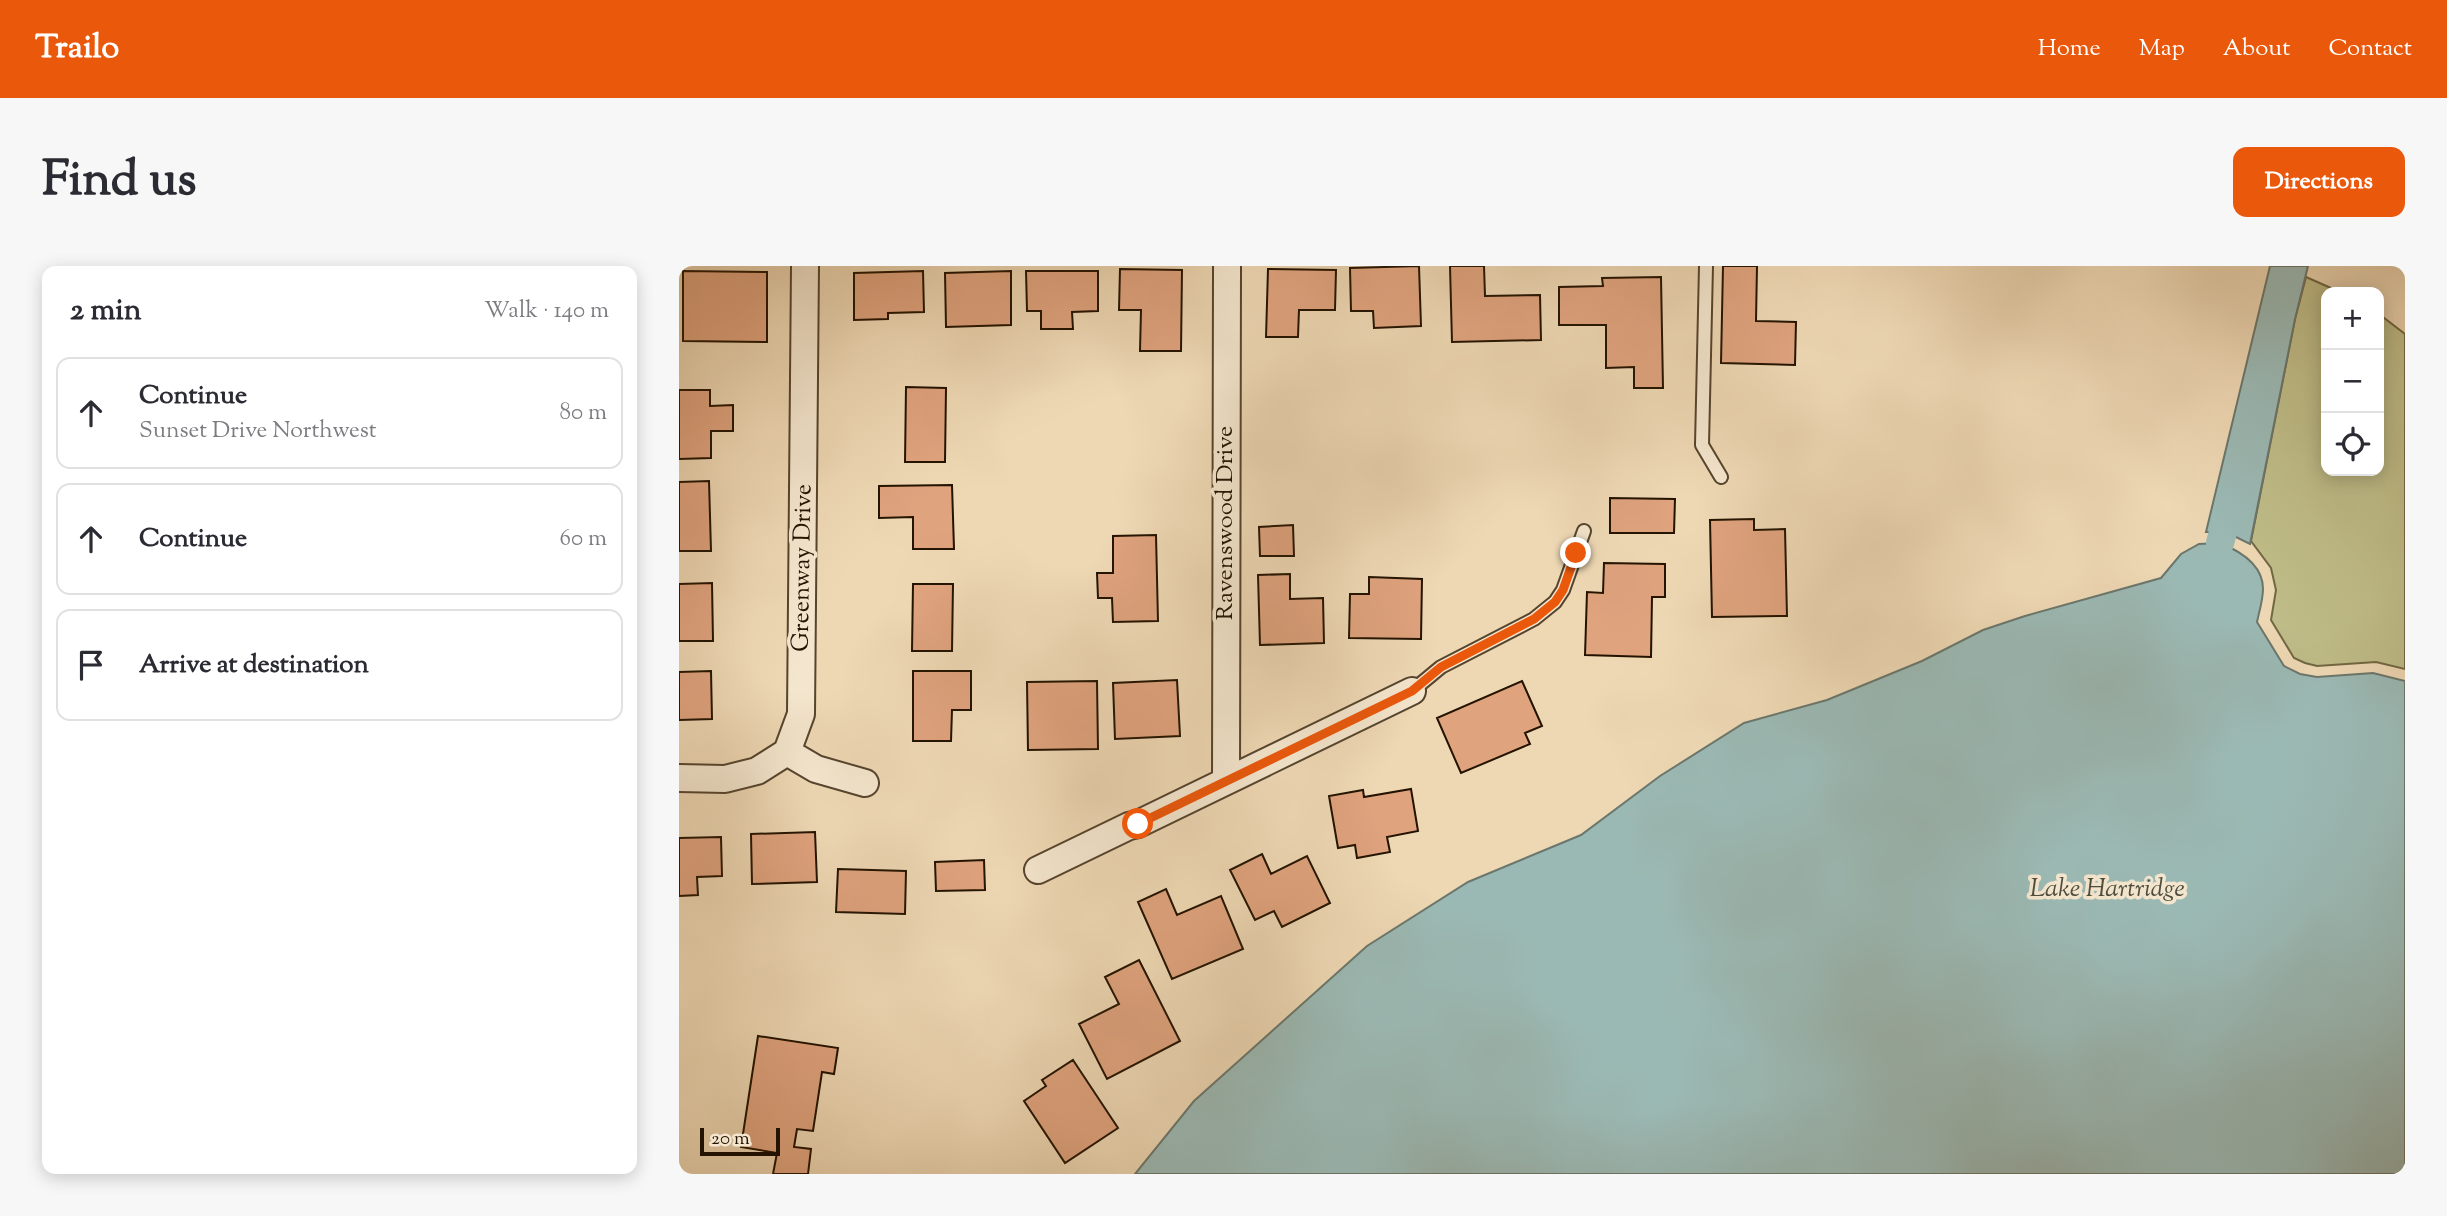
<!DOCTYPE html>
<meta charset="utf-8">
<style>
body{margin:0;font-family:"Sorts Mill Goudy",serif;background:#f7f7f7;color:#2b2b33}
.controls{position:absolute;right:21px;top:21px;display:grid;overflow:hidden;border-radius:14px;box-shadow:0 4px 18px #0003}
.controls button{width:63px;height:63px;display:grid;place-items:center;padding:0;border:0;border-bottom:2px solid #e1e1e2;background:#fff;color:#2b2b33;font:35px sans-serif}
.scale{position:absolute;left:21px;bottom:18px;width:80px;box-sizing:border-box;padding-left:7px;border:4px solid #231300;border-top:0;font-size:19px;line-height:24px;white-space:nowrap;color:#231300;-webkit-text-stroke:5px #f4e6ce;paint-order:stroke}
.stop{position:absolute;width:21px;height:21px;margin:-16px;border:5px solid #ea580c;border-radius:50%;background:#fff}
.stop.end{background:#ea580c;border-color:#fff;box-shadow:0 2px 7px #0008}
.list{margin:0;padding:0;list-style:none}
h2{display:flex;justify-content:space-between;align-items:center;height:91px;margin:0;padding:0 28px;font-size:30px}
h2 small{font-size:23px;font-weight:400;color:#7c7c81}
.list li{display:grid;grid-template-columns:46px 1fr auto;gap:21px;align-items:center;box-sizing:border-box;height:112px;margin:0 14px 14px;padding:0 14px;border:2px solid #e1e1e2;border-radius:14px}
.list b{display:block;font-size:26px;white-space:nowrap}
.list p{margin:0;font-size:23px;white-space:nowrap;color:#7c7c81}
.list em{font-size:23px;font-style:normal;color:#7c7c81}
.icon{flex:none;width:38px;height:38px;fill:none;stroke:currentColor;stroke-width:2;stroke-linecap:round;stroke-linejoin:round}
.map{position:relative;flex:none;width:1726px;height:908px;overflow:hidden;border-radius:14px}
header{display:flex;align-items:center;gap:42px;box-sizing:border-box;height:98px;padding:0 35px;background:#ea580c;color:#fff}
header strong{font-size:33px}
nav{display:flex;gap:38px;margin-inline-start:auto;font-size:24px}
.intro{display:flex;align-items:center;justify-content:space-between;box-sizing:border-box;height:168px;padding:0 42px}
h1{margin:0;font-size:49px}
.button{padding:18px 32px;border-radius:14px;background:#ea580c;color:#fff;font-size:24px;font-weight:700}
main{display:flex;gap:42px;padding:0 42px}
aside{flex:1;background:#fff;border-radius:14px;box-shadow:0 4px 18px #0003}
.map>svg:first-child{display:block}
</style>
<header>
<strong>Trailo</strong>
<nav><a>Home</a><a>Map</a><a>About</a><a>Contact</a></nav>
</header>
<div class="intro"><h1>Find us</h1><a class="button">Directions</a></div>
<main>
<aside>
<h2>2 min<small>Walk · 140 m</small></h2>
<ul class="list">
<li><svg class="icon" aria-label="ahead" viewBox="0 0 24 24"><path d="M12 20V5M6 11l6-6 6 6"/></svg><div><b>Continue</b><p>Sunset Drive Northwest</p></div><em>80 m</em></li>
<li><svg class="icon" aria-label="ahead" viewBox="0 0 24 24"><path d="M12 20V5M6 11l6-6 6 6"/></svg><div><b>Continue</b></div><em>60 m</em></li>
<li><svg class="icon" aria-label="arrive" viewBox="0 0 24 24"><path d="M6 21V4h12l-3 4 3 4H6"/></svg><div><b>Arrive at destination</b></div></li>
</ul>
</aside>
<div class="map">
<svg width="1726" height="908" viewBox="0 0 1726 908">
<rect width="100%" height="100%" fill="#eed8b4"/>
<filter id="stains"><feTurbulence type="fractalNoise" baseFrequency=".00286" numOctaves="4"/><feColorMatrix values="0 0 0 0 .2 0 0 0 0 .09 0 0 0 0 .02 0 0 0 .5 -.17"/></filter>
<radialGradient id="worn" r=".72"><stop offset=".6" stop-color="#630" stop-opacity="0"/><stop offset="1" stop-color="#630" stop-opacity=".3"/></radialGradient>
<path fill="#bfbd89" stroke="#716844" stroke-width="2" d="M1627,11L1661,26H1647V205H1700V48L1726,68V403L1697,396L1638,400L1626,397L1615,392L1592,354L1597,324L1592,302L1572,275L1616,53Z"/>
<path fill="#9bb9b4" stroke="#6b776c" stroke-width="2" d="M1591,0H1629L1616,53L1571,278L1547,266H1527Z
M1541,277C1561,285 1584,299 1584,323C1584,334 1580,346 1578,356L1605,400L1621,408L1638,411L1694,407L1726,415V908H456L515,835L688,680L789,616L902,569L981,510L1065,457L1148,434L1243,395L1304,364L1346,350L1482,312L1502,288L1520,278Z"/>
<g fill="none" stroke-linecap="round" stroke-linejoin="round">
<path stroke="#9bb9b4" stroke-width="28" d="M1541,277L1554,229"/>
</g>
<path fill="#dfa37e" stroke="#231300" stroke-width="2" d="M740,0L742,60L695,62L694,45H672L671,2Z
M771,0H805L806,30L861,29L862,74L773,76Z
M1044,0H1078L1077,55L1117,56L1116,99L1042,97Z
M441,3L503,4L502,85H461L462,44H440Z
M589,3L657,4L656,44H620L619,71H587Z
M4,5L88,6V76L4,75Z
M244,5L245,46L209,47V53L175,54V7Z
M332,5V59L267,61L266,7Z
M347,5H419V45L393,46L394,63H362V45H348Z
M982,11L984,122H955V101L927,102V59H880V21L924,20L923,12Z
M227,121L267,122L266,196H226Z
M0,124H31V140L54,139V165H32V192L0,193Z
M30,215L32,285H0V216Z
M273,219L275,283H234V251L200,252V220Z
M931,232L996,233L995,267H931Z
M1075,253V264L1106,263L1108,350L1033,351L1031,254Z
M614,259L615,290H581L580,261Z
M477,269L479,355L434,356L433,332H419L418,307H434V270Z
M925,297L986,298V331H973L972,391L906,389L908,326L924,327Z
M611,308V333L644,332L645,377L581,379L579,309Z
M690,311L743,313L742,373L670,372L671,328H690Z
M33,317L34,375H0V318Z
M234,318H274L273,385H233Z
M32,405L33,453L0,454V406Z
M234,405H292V444H273L272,475H234Z
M498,414L501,470L436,473L434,417Z
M418,415L419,483L349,484L348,416Z
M843,415L863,460L846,467L851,478L782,507L758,452Z
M732,523L739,565L708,571L711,586L678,592L676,579L659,582L650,530L684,524L685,531Z
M136,566L138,616L73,618L72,568Z
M42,571L43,610L18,611L19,629L0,630V572Z
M583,588L592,608L628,590L651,637L603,661L595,645L576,654L551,604Z
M305,594L306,624L257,625L256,596Z
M159,603L227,605L226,648L157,646Z
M487,623L498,649L542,630L564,683L493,713L459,636Z
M460,694L501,775L428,813L400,758L440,738L426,711Z
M79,770L159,782L155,808L143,806L134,865L118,863L115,881L132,883L129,908H94L98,887L62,881Z
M394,794L439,862L386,897L345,835L367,820L363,814Z"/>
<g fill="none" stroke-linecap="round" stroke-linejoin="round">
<g stroke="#56442d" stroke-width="16">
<path id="service" d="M1027,0L1023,179L1042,211
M733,425L762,401L855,353L876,336L884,324L905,265"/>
</g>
<g stroke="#56442d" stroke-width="30">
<path id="minor" d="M108,486L137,503L186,517
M0,512L46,513L78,505L108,486L122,448L126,0
M547,514L548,0
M359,604L450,560L459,558L733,425"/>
</g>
<use href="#service" stroke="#f4e6ce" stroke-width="12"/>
<use href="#minor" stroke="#f4e6ce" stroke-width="26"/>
</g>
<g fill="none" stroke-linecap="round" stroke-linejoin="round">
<path stroke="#ea580c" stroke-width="9" d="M459,558L733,425L762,401L855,353L876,336L884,324L897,287"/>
</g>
<g text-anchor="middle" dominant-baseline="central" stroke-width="7" stroke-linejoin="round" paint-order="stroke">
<g font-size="24" fill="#231300" stroke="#f4e6ce">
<text transform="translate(547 257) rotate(-90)">Ravenswood Drive</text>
<text transform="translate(124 302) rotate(-89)">Greenway Drive</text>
</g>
<g font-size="26" font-style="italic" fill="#4d4d3f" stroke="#f4e6ce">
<text x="1428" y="623">Lake Hartridge</text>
</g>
</g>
<rect width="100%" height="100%" filter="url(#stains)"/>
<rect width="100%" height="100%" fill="url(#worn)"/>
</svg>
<div class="controls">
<button>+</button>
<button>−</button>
<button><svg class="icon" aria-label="locate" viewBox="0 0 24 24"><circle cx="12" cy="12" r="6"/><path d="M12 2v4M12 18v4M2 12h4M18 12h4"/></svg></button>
</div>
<div class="scale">20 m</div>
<div class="stop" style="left:459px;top:558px"></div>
<div class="stop end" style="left:897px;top:287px"></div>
</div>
</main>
